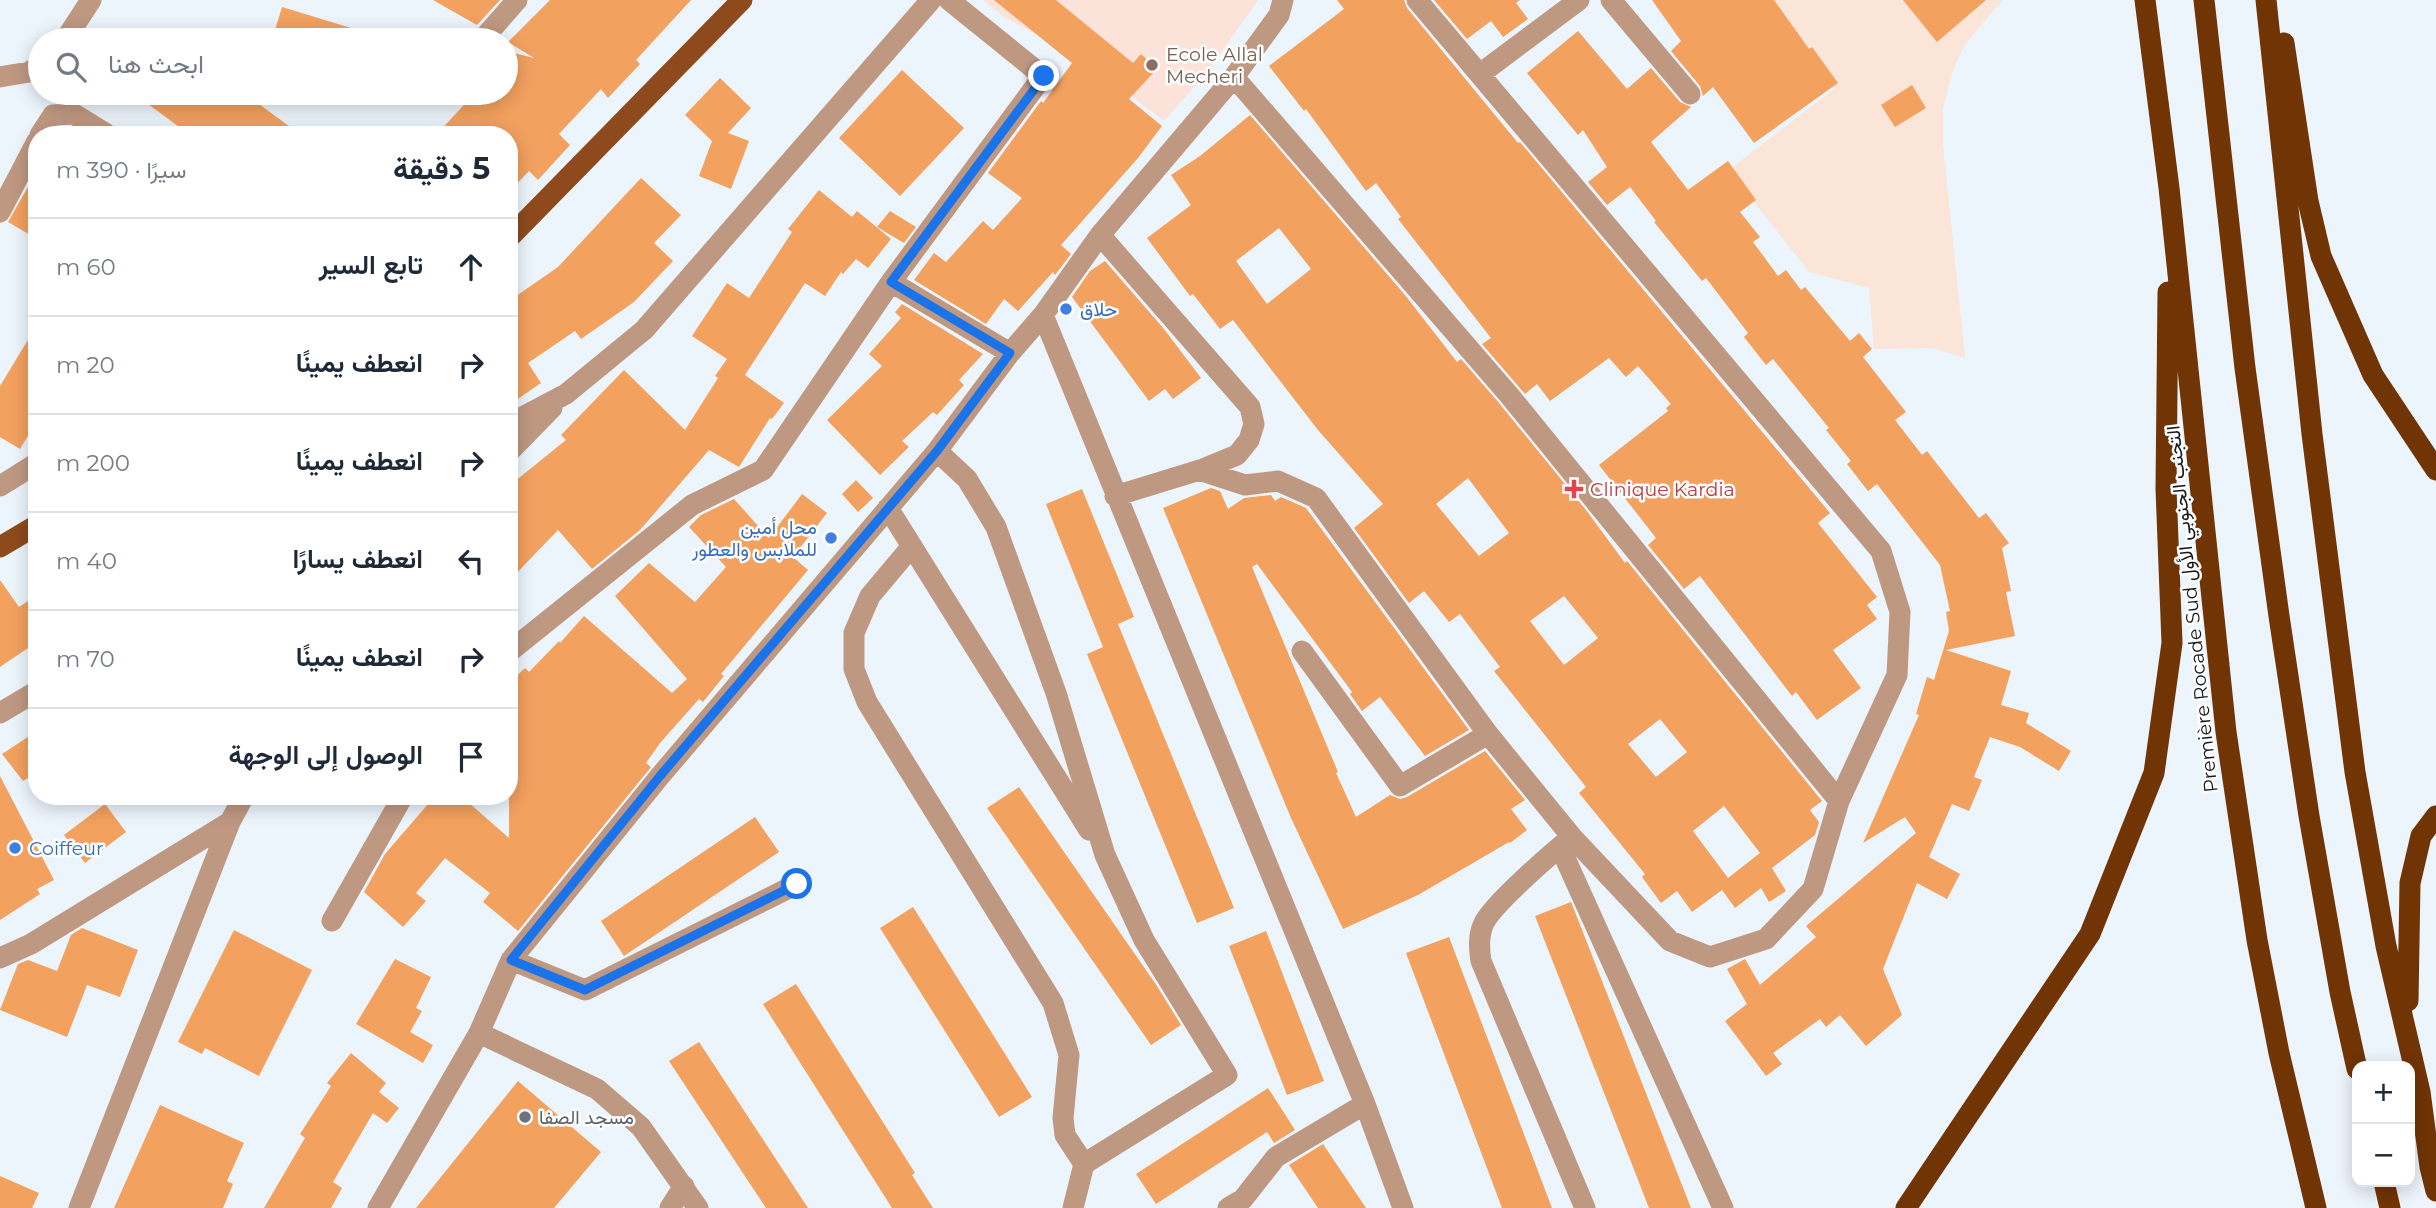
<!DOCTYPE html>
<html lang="ar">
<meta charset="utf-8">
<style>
body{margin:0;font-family:Montserrat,Vazirmatn,sans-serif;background:#f2f2f3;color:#1f2937;direction:rtl}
.controls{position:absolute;right:21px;bottom:21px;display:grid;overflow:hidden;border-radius:14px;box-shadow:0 4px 18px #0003}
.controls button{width:63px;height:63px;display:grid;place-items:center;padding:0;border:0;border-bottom:2px solid #e0e1e3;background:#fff;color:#1f2937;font:35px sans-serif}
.stop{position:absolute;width:21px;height:21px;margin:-16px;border:5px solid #1a73e8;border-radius:50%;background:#fff}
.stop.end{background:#1a73e8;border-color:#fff;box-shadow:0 2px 7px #0008}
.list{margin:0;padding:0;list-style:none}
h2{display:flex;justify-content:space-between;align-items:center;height:91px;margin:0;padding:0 28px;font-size:30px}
h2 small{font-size:23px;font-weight:400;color:#747a83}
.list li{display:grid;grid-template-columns:46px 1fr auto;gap:21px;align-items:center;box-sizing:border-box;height:98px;padding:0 28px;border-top:2px solid #e0e1e3}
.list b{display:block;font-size:26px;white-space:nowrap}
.list em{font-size:23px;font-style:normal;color:#747a83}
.icon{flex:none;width:38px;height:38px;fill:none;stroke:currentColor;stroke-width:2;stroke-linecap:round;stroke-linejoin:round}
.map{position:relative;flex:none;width:2436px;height:1208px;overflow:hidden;direction:ltr}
.search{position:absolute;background:#fff;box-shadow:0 4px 18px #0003;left:28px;top:28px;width:490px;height:77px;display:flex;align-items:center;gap:18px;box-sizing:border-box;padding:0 24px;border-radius:38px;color:#747a83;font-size:26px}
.panel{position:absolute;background:#fff;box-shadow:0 4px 18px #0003;left:28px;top:126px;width:490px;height:679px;border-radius:28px;direction:rtl}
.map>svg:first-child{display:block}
</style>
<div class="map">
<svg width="2436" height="1208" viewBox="0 0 2436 1208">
<rect width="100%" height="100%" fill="#ecf4fc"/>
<path fill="#fbe4d8" d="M1764,0H2003L1965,44L1952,72L1943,109V146L1965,358L1932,348L1874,349L1869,288L1809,272L1729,170L1834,89Z"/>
<path fill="#fce3da" d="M983,0H1258L1209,70L1164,121L1084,60L1004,17Z"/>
<path fill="#f2a15f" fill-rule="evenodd" d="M433,0H500L477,25Z
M550,0H691L636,60L640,64L608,98L601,89L559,134L570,145L538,180L529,171L509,192V135H436L475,93H506V51L534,58L508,42Z
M994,0H1056L1133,63L1141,54L1157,69L1129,99L1162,126L1138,158L1061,245L1071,254L1055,275L1053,272L1018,311L1004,299L986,324L914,280L934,253L946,262L983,221L993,230L1022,198L988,173L1041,101L1043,103L1072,63Z
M1337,0H1404L1407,8L1518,143L1520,142L1830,513L1818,523L1877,597L1867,605L1877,619L1833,650L1861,688L1817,720L1796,692L1792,696L1700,576L1684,589L1648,545L1656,538L1599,465L1668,411L1666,408L1671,404L1638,366L1626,377L1609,358L1550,401L1537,384L1525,394L1482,344L1491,338L1398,219L1401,217L1376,183L1366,191L1306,109L1304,111L1269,66L1344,9Z
M1434,0H1520L1516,3L1528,19L1503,37L1491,21L1467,39Z
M1652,0H1774L1809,49L1812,47L1838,83L1754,143L1713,87L1703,96L1700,86L1671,51L1681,41Z
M1903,0H1986L1937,42Z
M282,7L374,35V40H272Z
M1578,31L1627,89L1651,68L1680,102L1691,107L1651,142L1688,190L1728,161L1756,200L1740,212L1760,237L1753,242L1778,276L1786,270L1801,290L1805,287L1850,341L1859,333L1872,349L1863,357L1906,412L1895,420L1922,455L1927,451L1979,518L1986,513L2009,543L2002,548L2011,591L2006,592L2015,636L1946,650L2011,671L2001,705L2029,713L2026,723L2071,751L2059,771L2020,747L1990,737L1974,777L1982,780L1969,811L1952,804L1929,857L1960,874L1947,899L1917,883L1883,969L1902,1015L1866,1046L1840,1015L1826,1027L1820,1019L1773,1053L1782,1064L1766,1076L1725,1021L1747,1004L1727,969L1745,959L1760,985L1816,937L1806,926L1916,833L1905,817L1863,843L1919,715L1916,714L1927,677L1934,680L1949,631L1946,612L1950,611L1940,565L1877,484L1868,491L1847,464L1851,461L1826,430L1829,428L1773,359L1766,365L1744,337L1748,333L1706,278L1702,281L1654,222L1656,221L1630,187L1607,205L1588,182L1607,167L1583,130L1578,135L1527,73Z
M902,70L964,128L900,196L839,138Z
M720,78L751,108L728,133L749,141L731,189L699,176L712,141L685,115Z
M1912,85L1926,108L1895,127L1881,105Z
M133,93H267L259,104L301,135H190Z
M1250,115L1405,295L1457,362L1461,359L1499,403L1586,510L1625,563L1627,561L1822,801L1810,810L1819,822L1815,835L1772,868L1786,891L1769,902L1761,888L1735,908L1722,890L1692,912L1677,891L1661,903L1642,877L1645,874L1579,793L1586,787L1494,671L1500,667L1460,614L1449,622L1424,591L1409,603L1354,528L1383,504L1318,430L1233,320L1220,329L1193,294L1190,296L1147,238L1191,205L1171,175L1200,156ZM1279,228L1311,269L1267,304L1236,261ZM1468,478L1509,533L1479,556L1436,504ZM1564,596L1598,638L1564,665L1530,621ZM1660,719L1687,752L1656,777L1628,744ZM1724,806L1760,853L1728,878L1693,831Z
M37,171V239L8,222Z
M641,178L681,215L654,243L673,261L634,302L581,339L575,331L528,363L541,383L509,405V301L558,267Z
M819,190L852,217L857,211L891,239L868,268L856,259L843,274L841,272L825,296L805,283L745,375L784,403L772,419L770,418L739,467L709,450L640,530L592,569L558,530L509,581V486L566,440L561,435L624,370L685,430L718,378L715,376L727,359L692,336L727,283L749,298L792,232L788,229Z
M890,211L916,227L904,243L877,227Z
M1105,261L1164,329L1201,378L1173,399L1165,389L1149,401L1072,297L1090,271Z
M902,304L983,354L959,380L964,385L937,415L933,412L902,441L909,447L880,475L827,420L882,366L869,354L901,318L895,312Z
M37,325V421L20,449L0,437V386Z
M856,480L873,498L858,512L842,494Z
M1211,488L1220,491L1228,509L1244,498L1271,495L1275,501L1281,497L1306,508L1469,730L1425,756L1380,697L1362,711L1350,694L1352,692L1257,564L1252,567L1338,772L1336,773L1356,817L1390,795L1400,799L1407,797L1485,751L1525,800L1511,809L1527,830L1510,843L1509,842L1418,895L1343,929L1291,818L1163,508Z
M1082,489L1134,617L1118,624L1234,908L1197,923L1087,654L1103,647L1046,504Z
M802,494L827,513L793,557L808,570L721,674L724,676L703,702L699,699L660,743L646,763L651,767L518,931L483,902L490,893L445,858L416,893L426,901L403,927L364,892L385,854L435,796H461L509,838V683L525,668L529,672L559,641L560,643L584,616L672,693L687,679L615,596L649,563L695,602L726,567L689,527L701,515L734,499L769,538Z
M0,580L19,607L37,595V642L0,667Z
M37,731V773L23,781L2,754Z
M0,776L54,880L37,889L40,894L0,920Z
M1019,787L1157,986L1181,1025L1151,1045L987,808Z
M105,804L126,832L85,863L64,835Z
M755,817L779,852L624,956L601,921Z
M1571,902L1575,912L1691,1208H1649L1535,916Z
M913,907L1032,1097L999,1117L880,928Z
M82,928L138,950L120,997L87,985L67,1037L0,1010L18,964L28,960L57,971L71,935Z
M234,930L312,970L259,1076L205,1048L202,1054L178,1042Z
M1266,931L1324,1081L1287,1095L1229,946Z
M1449,937L1552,1208H1502L1406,953Z
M395,959L431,977L416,1008L422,1011L410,1032L433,1045L423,1063L356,1024Z
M796,984L915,1173L912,1175L933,1208H892L763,1004Z
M699,1042L808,1208H766L669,1061Z
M351,1053L386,1083L379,1092L399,1108L387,1123L373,1113L333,1182L342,1188L331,1208H264L305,1138L300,1134L331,1086L327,1083Z
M518,1081L601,1152L554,1208H416Z
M1268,1088L1295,1130L1274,1143L1267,1132L1156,1204L1136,1174Z
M160,1105L244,1143L227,1181L233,1184L223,1208H114Z
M1323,1144L1366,1208H1318L1289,1165Z
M0,1176L39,1193L32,1208H0Z"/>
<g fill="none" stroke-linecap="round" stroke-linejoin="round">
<path stroke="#bf9882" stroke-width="21" d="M1611,0L1690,94
M65,40L91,0
M482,40L517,0
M1480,74L1579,0
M0,77L29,72L40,65
M1234,77L1509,395L1839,801
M40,135L53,115L74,114L108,135
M0,212L37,141
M1100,235L1250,407L1254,424L1249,440L1237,455L1203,469L1115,496
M891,282L1010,353
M1043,315L1365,1104L1403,1208
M509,424L566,394L644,330L931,0
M937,451L967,479L996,527L1056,693L1105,855L1144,940L1227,1075L1084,1164L1073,1208
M509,452L552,408
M1199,470L1245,485L1278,481L1316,498L1488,734L1572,837L1670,941L1710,957L1766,939L1813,889L1839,801L1897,675L1900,612L1881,551L1417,0
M0,486L37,463
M888,508L1089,830
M912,546L870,596L854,633V669L867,702L1053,1003L1069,1055L1063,1118L1065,1135L1084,1164
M1302,651L1400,786L1488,734
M509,652L692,505L763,470L891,282L1043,76L949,0
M0,713L37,691
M1572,837C1554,851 1493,904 1484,923C1478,935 1479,948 1481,961L1585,1208
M1560,847L1723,1208
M332,921L403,796
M0,958L31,944L230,822
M511,960L585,990L797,884
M479,1033L597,1089L641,1127L698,1208
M79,1208L230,822L244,796
M378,1208L479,1033L511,960L660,776L937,451L1010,353L1043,315L1100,235L1234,77L1279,15L1283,0
M670,1208L684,1186
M1228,1208L1243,1199L1276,1157L1365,1104"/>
<path stroke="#8e4a1d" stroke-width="21" d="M509,238L742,0
M0,547L37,525"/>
<path stroke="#713405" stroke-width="21" d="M2145,0L2169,188L2226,732L2257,940L2279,1053L2316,1208
M2204,0L2245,368L2279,616L2309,816L2340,992L2357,1069
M2266,0L2312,434L2355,772L2386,946L2420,1092L2430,1167L2436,1191
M2284,43L2308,201L2321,256L2373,375L2436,470
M2408,1001L2410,883L2421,836L2436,816
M2384,1182L2390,1208
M1906,1208L2090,934L2154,773L2172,643L2166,489L2168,292"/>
</g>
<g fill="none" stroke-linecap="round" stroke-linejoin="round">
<path stroke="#1a73e8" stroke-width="9" d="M797,884L585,990L511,960L660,776L937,451L1010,353L891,282L1044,76"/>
</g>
<circle fill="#8d6e63" stroke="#fff" stroke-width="2.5" cx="1152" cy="65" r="7"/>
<g fill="#3f7fe0" stroke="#fff" stroke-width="2.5">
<circle cx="1066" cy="309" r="7"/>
<circle cx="831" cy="538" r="7"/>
<circle cx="15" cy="848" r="7"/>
</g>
<path fill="#e0444e" stroke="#fff" stroke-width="2.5" d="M1570.5 478.5h7v7h7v7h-7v7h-7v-7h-7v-7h7z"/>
<circle fill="#6b7280" stroke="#fff" stroke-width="2.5" cx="525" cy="1117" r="7"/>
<g text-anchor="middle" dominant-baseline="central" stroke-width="5" stroke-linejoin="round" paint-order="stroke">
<g font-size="19" fill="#785e54" stroke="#fff" text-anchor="start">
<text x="1166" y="54">Ecole Allal<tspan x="1166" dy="22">Mecheri</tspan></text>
</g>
<g font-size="19" fill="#366cbe" stroke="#fff" text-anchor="start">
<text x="1080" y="309">حلاق</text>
<text x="817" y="527" text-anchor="end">محل أمين<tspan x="817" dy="22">للملابس والعطور</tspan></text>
<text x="29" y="848">Coiffeur</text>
</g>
<g font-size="19" fill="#be3a42" stroke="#fff" text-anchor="start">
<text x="1590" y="489">Clinique Kardia</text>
</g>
<g font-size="19" fill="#16181b" stroke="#fff">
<text transform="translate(2192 609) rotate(-96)">Première Rocade Sud التجنب الجنوبي الأول</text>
</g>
<g font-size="19" fill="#5b616d" stroke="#fff" text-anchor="start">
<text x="539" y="1117">مسجد الصفا</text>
</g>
</g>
</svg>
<div class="controls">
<button>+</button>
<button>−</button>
</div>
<div class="stop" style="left:797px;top:884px"></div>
<div class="stop end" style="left:1044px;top:76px"></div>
<div class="search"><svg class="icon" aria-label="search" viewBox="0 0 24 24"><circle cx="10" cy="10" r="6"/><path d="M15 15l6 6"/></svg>ابحث هنا</div>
<section class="panel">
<h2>5 دقيقة<small>سيرًا · 390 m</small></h2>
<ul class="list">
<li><svg class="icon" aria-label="ahead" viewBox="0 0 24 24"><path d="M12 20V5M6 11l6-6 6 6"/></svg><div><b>تابع السير</b></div><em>60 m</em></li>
<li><svg class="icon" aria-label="right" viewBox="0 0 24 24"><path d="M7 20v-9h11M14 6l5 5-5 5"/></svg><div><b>انعطف يمينًا</b></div><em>20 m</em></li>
<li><svg class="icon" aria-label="right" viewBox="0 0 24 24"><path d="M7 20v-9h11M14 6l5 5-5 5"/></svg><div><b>انعطف يمينًا</b></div><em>200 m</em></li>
<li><svg class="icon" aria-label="left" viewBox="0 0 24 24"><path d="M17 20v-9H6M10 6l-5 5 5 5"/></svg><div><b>انعطف يسارًا</b></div><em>40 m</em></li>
<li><svg class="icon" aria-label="right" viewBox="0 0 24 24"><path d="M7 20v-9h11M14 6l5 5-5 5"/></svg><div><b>انعطف يمينًا</b></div><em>70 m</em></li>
<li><svg class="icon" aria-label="arrive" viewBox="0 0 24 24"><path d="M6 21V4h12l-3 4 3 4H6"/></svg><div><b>الوصول إلى الوجهة</b></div></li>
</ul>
</section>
</div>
